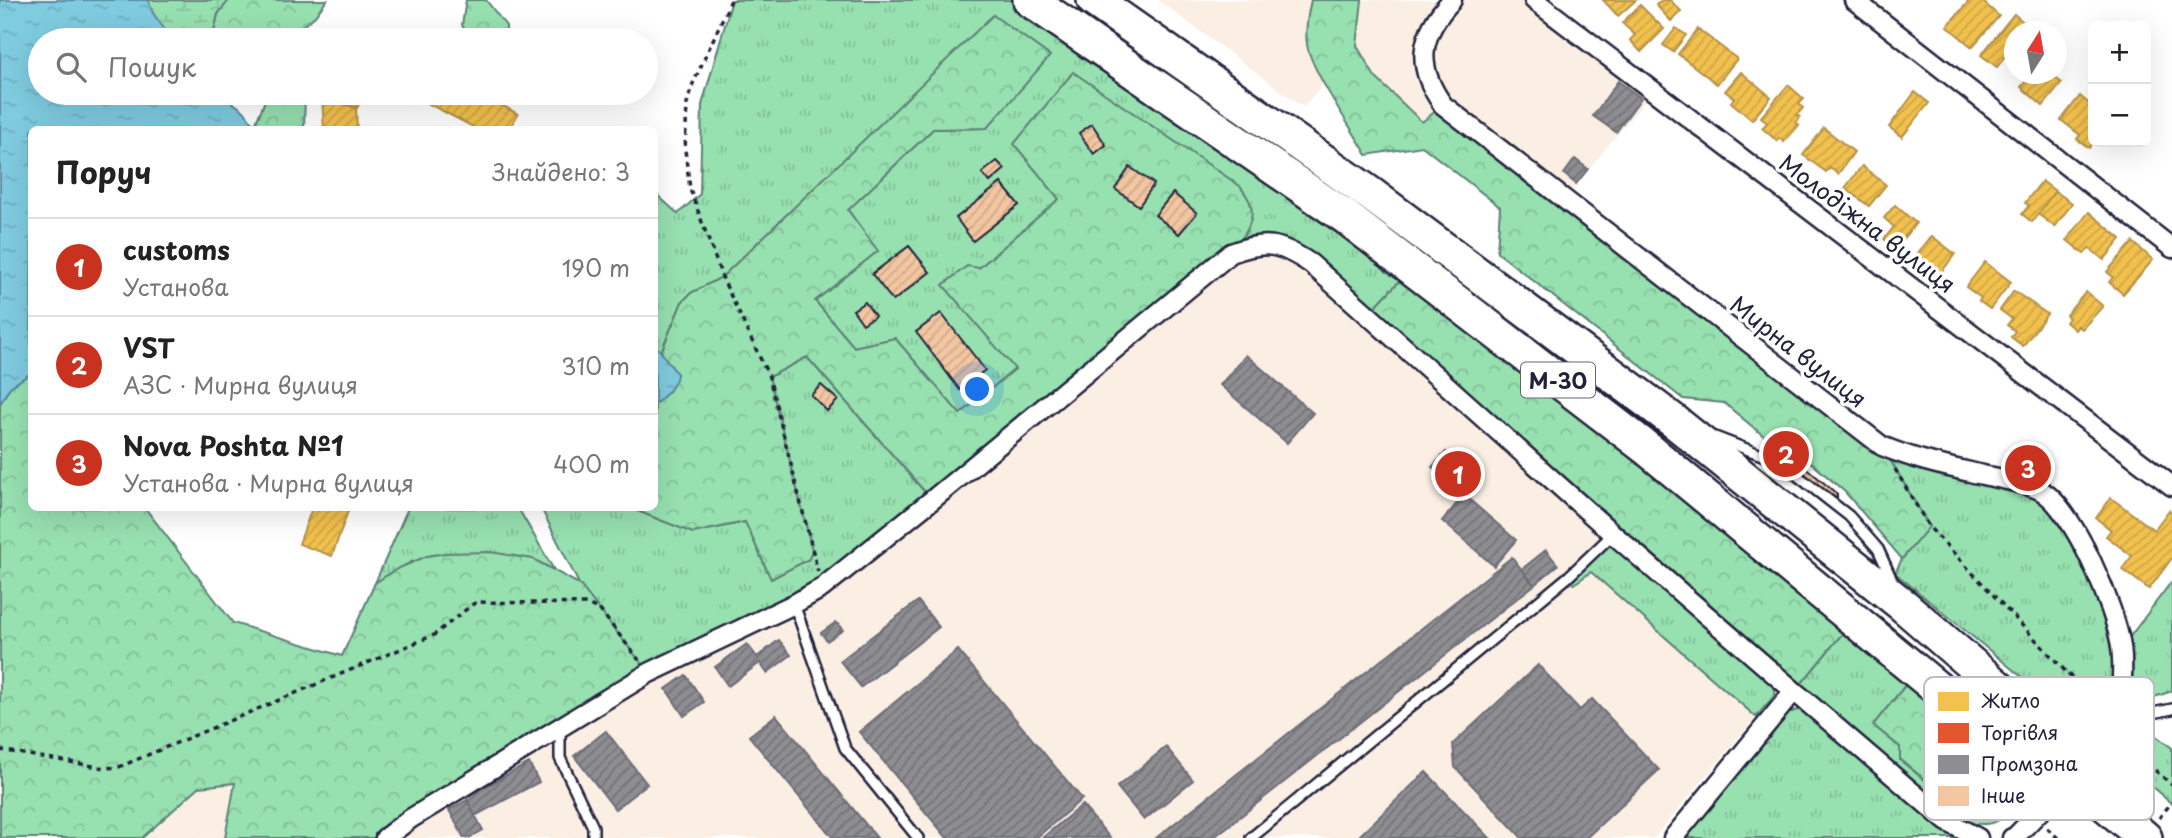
<!DOCTYPE html>
<html lang="uk">
<meta charset="utf-8">
<style>
body{margin:0;font-family:"Playpen Sans",sans-serif;background:#f6f6f6;color:#222}
.controls{position:absolute;right:21px;top:21px;display:grid;overflow:hidden;border-radius:10px;box-shadow:0 7px 28px #0002}
.controls button{width:63px;height:63px;display:grid;place-items:center;padding:0;border:0;border-bottom:2px solid #e0e0e0;background:#fff;color:#222;font:35px sans-serif}
.compass{position:absolute;left:2004px;top:21px;width:63px;height:63px;border-radius:50%;background:#fff;box-shadow:0 7px 28px #0002;rotate:11deg}
.you{position:absolute;left:978px;top:390px;width:24px;height:24px;margin:-18px;border:5px solid #fff;border-radius:50%;background:#1a73e8;box-shadow:0 0 0 10px #1a73e833}
.badge{display:grid;place-items:center;width:46px;height:46px;border-radius:50%;background:#c8321e;color:#fff;font-size:23px;font-weight:700}
.pin{position:absolute;translate:-50% -50%;border:4px solid #fff;box-shadow:0 2px 7px #0006}
.list{margin:0;padding:0;list-style:none}
h2{display:flex;justify-content:space-between;align-items:center;height:91px;margin:0;padding:0 28px;font-size:30px}
h2 small{font-size:23px;font-weight:400;color:#767676}
.list li{display:grid;grid-template-columns:46px 1fr auto;gap:21px;align-items:center;box-sizing:border-box;height:98px;padding:0 28px;border-top:2px solid #e0e0e0}
.list b{display:block;font-size:26px;white-space:nowrap}
.list p{margin:0;font-size:23px;white-space:nowrap;color:#767676}
.list em{font-size:23px;font-style:normal;color:#767676}
.icon{flex:none;width:38px;height:38px;fill:none;stroke:currentColor;stroke-width:2;stroke-linecap:round;stroke-linejoin:round}
.map{position:relative;flex:none;width:2172px;height:838px;overflow:hidden}
.search{position:absolute;background:#fff;box-shadow:0 7px 28px #0002;left:28px;top:28px;width:630px;height:77px;display:flex;align-items:center;gap:18px;box-sizing:border-box;padding:0 24px;border-radius:38px;color:#767676;font-size:26px}
.panel{position:absolute;background:#fff;box-shadow:0 7px 28px #0002;left:28px;top:126px;width:630px;height:385px;border-radius:10px}
.map>svg:first-child{display:block}
</style>
<div class="map">
<svg width="2172" height="838" viewBox="0 0 2172 838">
<defs>
<pattern id="grass-tufts" width="24" height="20" patternUnits="userSpaceOnUse" patternTransform="scale(1.75)"><rect width="24" height="20" fill="#97e0b0"/><path d="M3 7l-1-3M5 7V3M7 7l1-3M15 17l-1-3M17 17v-4M19 17l1-3" fill="none" stroke="#82c098"/></pattern>
<pattern id="forest-crowns" width="20" height="18" patternUnits="userSpaceOnUse" patternTransform="scale(1.75)"><rect width="20" height="18" fill="#97e0b0"/><path d="M2 6a3 3 0 1 1 6 0M12 15a3 3 0 1 1 6 0" fill="none" stroke="#82c098"/></pattern>
<pattern id="wetland-marsh" width="20" height="14" patternUnits="userSpaceOnUse" patternTransform="scale(1.75)"><rect width="20" height="14" fill="#97e0b0"/><path d="M1 5h8M5 5V1M11 12h8M15 12V8" fill="none" stroke="#82c098"/></pattern>
<pattern id="water-ripples" width="26" height="14" patternUnits="userSpaceOnUse" patternTransform="scale(1.75)"><rect width="26" height="14" fill="#7fcbdf"/><path d="M2 4q2-2 4 0t4 0M15 11q2-2 4 0t4 0" fill="none" stroke="#6daec0"/></pattern>
<pattern id="homes-hatch" width="6" height="6" patternUnits="userSpaceOnUse" patternTransform="scale(1.75)"><rect width="6" height="6" fill="#f2c14e"/><path d="M-1 1l2-2M0 6l6-6M5 7l2-2" fill="none" stroke="#cfa645"/></pattern>
<pattern id="shops-hatch" width="6" height="6" patternUnits="userSpaceOnUse" patternTransform="scale(1.75)"><rect width="6" height="6" fill="#e4572e"/><path d="M-1 1l2-2M0 6l6-6M5 7l2-2" fill="none" stroke="#b84828"/></pattern>
<pattern id="industry-hatch" width="6" height="6" patternUnits="userSpaceOnUse" patternTransform="scale(1.75)"><rect width="6" height="6" fill="#8d8d92"/><path d="M-1 1l2-2M0 6l6-6M5 7l2-2" fill="none" stroke="#737378"/></pattern>
<pattern id="building-hatch" width="6" height="6" patternUnits="userSpaceOnUse" patternTransform="scale(1.75)"><rect width="6" height="6" fill="#f2c6a1"/><path d="M-1 1l2-2M0 6l6-6M5 7l2-2" fill="none" stroke="#cfaa8c"/></pattern>
</defs>
<rect width="100%" height="100%" fill="#fff"/>
<filter id="ink" filterUnits="userSpaceOnUse"><feTurbulence type="fractalNoise" baseFrequency=".0143" numOctaves="2"/><feDisplacementMap in="SourceGraphic" scale="14" xChannelSelector="R" yChannelSelector="G"/><feConvolveMatrix kernelMatrix="1 2 1 2 8 2 1 2 1" color-interpolation-filters="sRGB"/></filter>
<g filter="url(#ink)">
<path fill="#fbeee3" d="M1158,0H1534L1653,91L1564,199L1423,122L1375,77L1357,46L1303,107Z
M1278,246L1613,534L1590,572L1756,717L1654,838H385L1231,253Z
M235,783L225,838H142L199,787Z"/>
<path fill="url(#grass-tufts)" stroke="#5c8176" stroke-width="2" d="M732,0H1014L1406,274L1373,309L1325,265L1254,245L1059,199L979,268L1015,369L960,415L895,338L854,347L815,301L877,251L848,210L933,129L987,128L993,16L722,277L691,293L682,302L661,352L654,344V192L678,214L700,194L702,105Z
M807,357L932,500L822,588L649,673L579,584L541,508H630L693,533L745,522L812,550L769,377Z
M1882,446L2023,484L2056,504L2122,647L2172,581V691L2078,723L1895,573L1902,559L1929,526Z
M408,508H518L554,570L533,559L446,553L411,562L375,583Z
M1613,534L1776,686L1775,695L1756,717L1591,572L1574,584L1568,577Z
M1846,629L1908,682L1873,725L1900,747V760L1948,799L1946,812L1801,684Z
M1798,710L1812,712L1957,838H1681L1785,714Z
M2139,723L2172,748V804L2136,773Z"/>
<path fill="url(#forest-crowns)" stroke="#5c8176" stroke-width="2" d="M229,0H327L315,16L285,40H212L218,14Z
M466,0H486L506,26V40H471L462,25Z
M1311,0H1362L1357,46L1375,77L1422,122L1443,105L1882,446L1929,527L1902,559L1845,492L1777,433L1770,441L1724,403L1683,399L1497,252L1500,207L1422,146L1367,155C1353,130 1310,69 1307,44C1305,30 1308,13 1311,0Z
M993,15L1050,56L987,128L933,129L848,210L878,251L815,301L854,347L895,338L960,414L1015,369L943,285L967,266L979,268L1059,199L1014,144L1073,72L1240,186C1244,192 1250,199 1251,206C1255,224 1241,240 1231,253L932,500L807,357L769,377L812,550L809,559L771,579L745,522L693,533L630,508H654L655,404L669,391L677,374L661,352L682,302L691,293L722,277Z
M268,93H305L304,129H257L255,125Z
M1406,274L1846,629L1801,684L1373,309Z
M31,373L32,508H145L233,623L342,656L375,583L395,570L427,556L446,553L490,552L533,559L579,584L649,673L385,838H225L235,783L199,787L142,838H0V404L10,387Z
M1908,682C1931,702 1954,722 1977,743C1988,753 2004,763 2012,776C2024,796 2009,822 1986,824C1970,825 1959,820 1946,812L1948,799L1900,759V747L1873,725Z"/>
<path fill="url(#wetland-marsh)" stroke="#5c8176" stroke-width="2" d="M126,0H229L218,14L212,40H160Z"/>
<path fill="url(#water-ripples)" stroke="#5a879d" stroke-width="2" d="M0,0H148L153,13L172,40H40V93H220L244,111L257,129L32,130L31,373L10,387L0,404Z
M655,344L677,374C675,388 665,395 655,404Z"/>
<path fill="url(#homes-hatch)" stroke="#b49148" stroke-width="2" d="M1603,0H1636L1618,16Z
M1662,0H1670L1681,11L1671,21L1656,5Z
M1970,0H1981L1999,16L1972,47L1947,26Z
M1640,5L1664,29L1641,52L1630,40L1635,35L1622,23Z
M2014,14L2029,27L2026,32H2014V45L1997,67L1981,55Z
M360,28L382,40H353Z
M1676,28L1686,35L1673,52L1663,45Z
M1698,29L1737,59L1717,84L1678,54Z
M1741,72L1771,97L1752,120L1731,102L1734,98L1725,91Z
M2032,74H2050L2062,83L2043,106L2021,87Z
M1788,85L1804,99L1799,104L1803,108L1797,115L1800,117L1796,122L1799,125L1784,142L1779,138L1777,141L1762,128L1767,123L1761,117Z
M1915,92L1929,103L1902,137L1889,127Z
M324,93H365L357,108L322,96Z
M408,93H479L518,114L509,130H479Z
M2080,96L2093,107L2094,142L2089,148L2077,139L2080,135L2061,120Z
M322,97L356,108L357,130H324Z
M1824,128L1854,152L1838,174L1830,168L1826,172L1803,155Z
M1862,166L1886,185L1869,206L1845,188Z
M2042,181L2055,191L2032,222L2022,214L2029,205L2025,203Z
M2055,191L2072,203L2055,227L2038,214Z
M1895,205L1916,223L1895,248L1884,239L1894,227L1884,218Z
M2089,212L2121,239L2104,260L2089,248L2084,254L2067,240Z
M1932,236L1955,254L1940,274L1916,255Z
M2133,242L2153,260L2123,294L2109,282L2113,277L2107,272Z
M1985,262L2011,282L1990,309L1979,301L1981,298L1966,287Z
M2014,291L2047,314L2023,346L2011,337L2015,331L2007,325L2012,319L2000,310Z
M2086,292L2103,306L2082,329L2078,326L2075,330L2066,322L2069,318L2066,315Z
M2111,498L2154,530L2169,510L2172,513V558L2149,589L2122,569L2132,556L2106,536L2111,530L2096,518Z
M312,508H349L332,556L299,544Z"/>
<path fill="url(#shops-hatch)" stroke="#aa4732" stroke-width="2" d="M1779,437L1803,457L1799,462L1797,460L1786,461L1770,448Z"/>
<path fill="url(#industry-hatch)" stroke="#6d6d78" stroke-width="2" d="M1618,81L1641,98L1616,132L1593,116Z
M1575,159L1588,169L1576,184L1564,174Z
M1246,355L1313,413L1287,443L1220,385Z
M1446,452L1478,480L1464,495L1432,467Z
M1464,495L1516,540L1494,566L1442,521Z
M1546,550L1558,565L1534,585L1522,569Z
M1512,557L1534,585L1213,838H1156Z
M918,601L939,627L861,687L840,661Z
M836,622L843,630L827,641L821,633Z
M779,640L791,655L767,673L760,663L728,686L715,667L747,644L757,657Z
M958,650L1082,799L1036,838H947L859,732Z
M1538,665L1580,710L1592,699L1659,770L1586,838H1522L1455,767L1453,744Z
M686,675L704,702L684,716L666,689Z
M776,715L877,838H833L749,736Z
M606,731L647,784L615,809L574,756Z
M1166,747L1193,780L1144,820L1117,787Z
M529,763L539,782L475,816L466,797Z
M1426,772L1490,838H1357Z
M467,800L483,830L469,838H464L449,810Z
M1082,805L1110,838H1042Z"/>
<path fill="url(#building-hatch)" stroke="#22223b" stroke-width="2" d="M1092,124L1106,145L1094,154L1079,133Z
M997,161L1005,169L990,182L982,173Z
M1130,167L1154,184L1139,206L1115,189Z
M1001,183L1019,205L973,241L956,218Z
M1173,193L1197,213L1179,234L1155,215Z
M909,246L930,272L893,301L872,274Z
M865,302L875,316L863,324L853,310Z
M941,313L985,370L960,390L916,332Z
M821,385L838,400L827,411L811,395Z
M1797,460L1837,494V506H1827L1786,472V461Z"/>
<g fill="none" stroke-linecap="round" stroke-linejoin="round">
<g stroke="#22223b" stroke-width="14">
<path id="lane" d="M1715,437L1780,462L1849,516L1878,549L1893,582
M794,604L845,748L918,838
M2120,720L2172,709
M560,728V758L593,827V838
M1251,838L1568,577L1613,534"/>
</g>
<g stroke="#22223b" stroke-width="23">
<path id="street" d="M1452,0C1419,35 1415,66 1443,105L1882,446C1915,460 1949,467 1983,475C2002,479 2022,482 2040,490C2074,508 2116,610 2121,647C2125,674 2119,700 2120,727C2120,758 2130,795 2135,827
M1534,0L2172,486
M1854,0L2172,248
M385,838L410,819L649,673L794,604L822,588L932,500L1231,253C1266,240 1280,243 1311,264L1613,534L1794,691L1946,821L1978,838
M1673,838L1794,691
M2012,838L2015,837L2120,728"/>
</g>
<g stroke="#22223b" stroke-width="38">
<path id="highway" d="M1030,0L1347,218L1649,450L2008,747L2072,776
M1094,0L1369,193L1675,422L1904,606L2037,721L2072,776L2145,838"/>
</g>
<path stroke="#22223b" stroke-width="3.5" stroke-dasharray="5 5" stroke-linecap="butt" d="M731,0L692,86L687,104L685,150L690,189L722,277L769,377L818,572
M1895,469L1929,527L2104,712
M0,750L105,768L119,767L434,635L473,604L479,602L586,604L599,609L639,660
M2140,757L2172,785
M2012,777L2017,791L2016,801L2022,807
M2159,818L2172,802
M2047,828L2058,838"/>
<use href="#lane" stroke="#fff" stroke-width="9"/>
<use href="#street" stroke="#fff" stroke-width="18"/>
<use href="#highway" stroke="#fff" stroke-width="33"/>
</g>
</g>
<g text-anchor="middle" dominant-baseline="central" stroke-width="7" stroke-linejoin="round" paint-order="stroke">
<rect fill="#fff" stroke="#646476" stroke-width="2" x="1521" y="362.5" width="74" height="35" rx="5"/>
<g font-size="21" font-weight="bold" fill="#22223b">
<text x="1558" y="380">М-30</text>
</g>
<g font-size="23" fill="#22223b" stroke="#fff">
<text transform="translate(1868 223) rotate(37)">Молодіжна вулиця</text>
<text transform="translate(1799 351) rotate(38)">Мирна вулиця</text>
</g>
</g>
<rect x="1924" y="677" width="230" height="143" rx="10" fill="#fff" stroke="#bdbdc4" stroke-width="2"/>
<rect x="1938" y="692" width="31" height="19" fill="#f2c14e"/>
<rect x="1938" y="723" width="31" height="20" fill="#e4572e"/>
<rect x="1938" y="755" width="31" height="19" fill="#8d8d92"/>
<rect x="1938" y="786" width="31" height="20" fill="#f2c6a1"/>
<g font-size="19" fill="#22223b">
<text x="1981" y="708">Житло</text>
<text x="1981" y="740">Торгівля</text>
<text x="1981" y="771">Промзона</text>
<text x="1981" y="803">Інше</text>
</g>
</svg>
<div class="controls">
<button>+</button>
<button>−</button>
</div>
<svg class="compass" viewBox="-18 -18 36 36"><path d="M0-13l5 13h-10z" fill="#e53935"/><path d="M0 13l5-13h-10z" fill="#767676"/></svg>
<div class="you"></div>
<div class="pin badge" style="left:1458px;top:474px">1</div>
<div class="pin badge" style="left:1786px;top:454px">2</div>
<div class="pin badge" style="left:2028px;top:468px">3</div>
<div class="search"><svg class="icon" aria-label="search" viewBox="0 0 24 24"><circle cx="10" cy="10" r="6"/><path d="M15 15l6 6"/></svg>Пошук</div>
<section class="panel">
<h2>Поруч<small>Знайдено: 3</small></h2>
<ul class="list">
<li><span class="badge">1</span><div><b>customs</b><p>Установа</p></div><em>190 m</em></li>
<li><span class="badge">2</span><div><b>VST</b><p>АЗС · Мирна вулиця</p></div><em>310 m</em></li>
<li><span class="badge">3</span><div><b>Nova Poshta №1</b><p>Установа · Мирна вулиця</p></div><em>400 m</em></li>
</ul>
</section>
</div>
